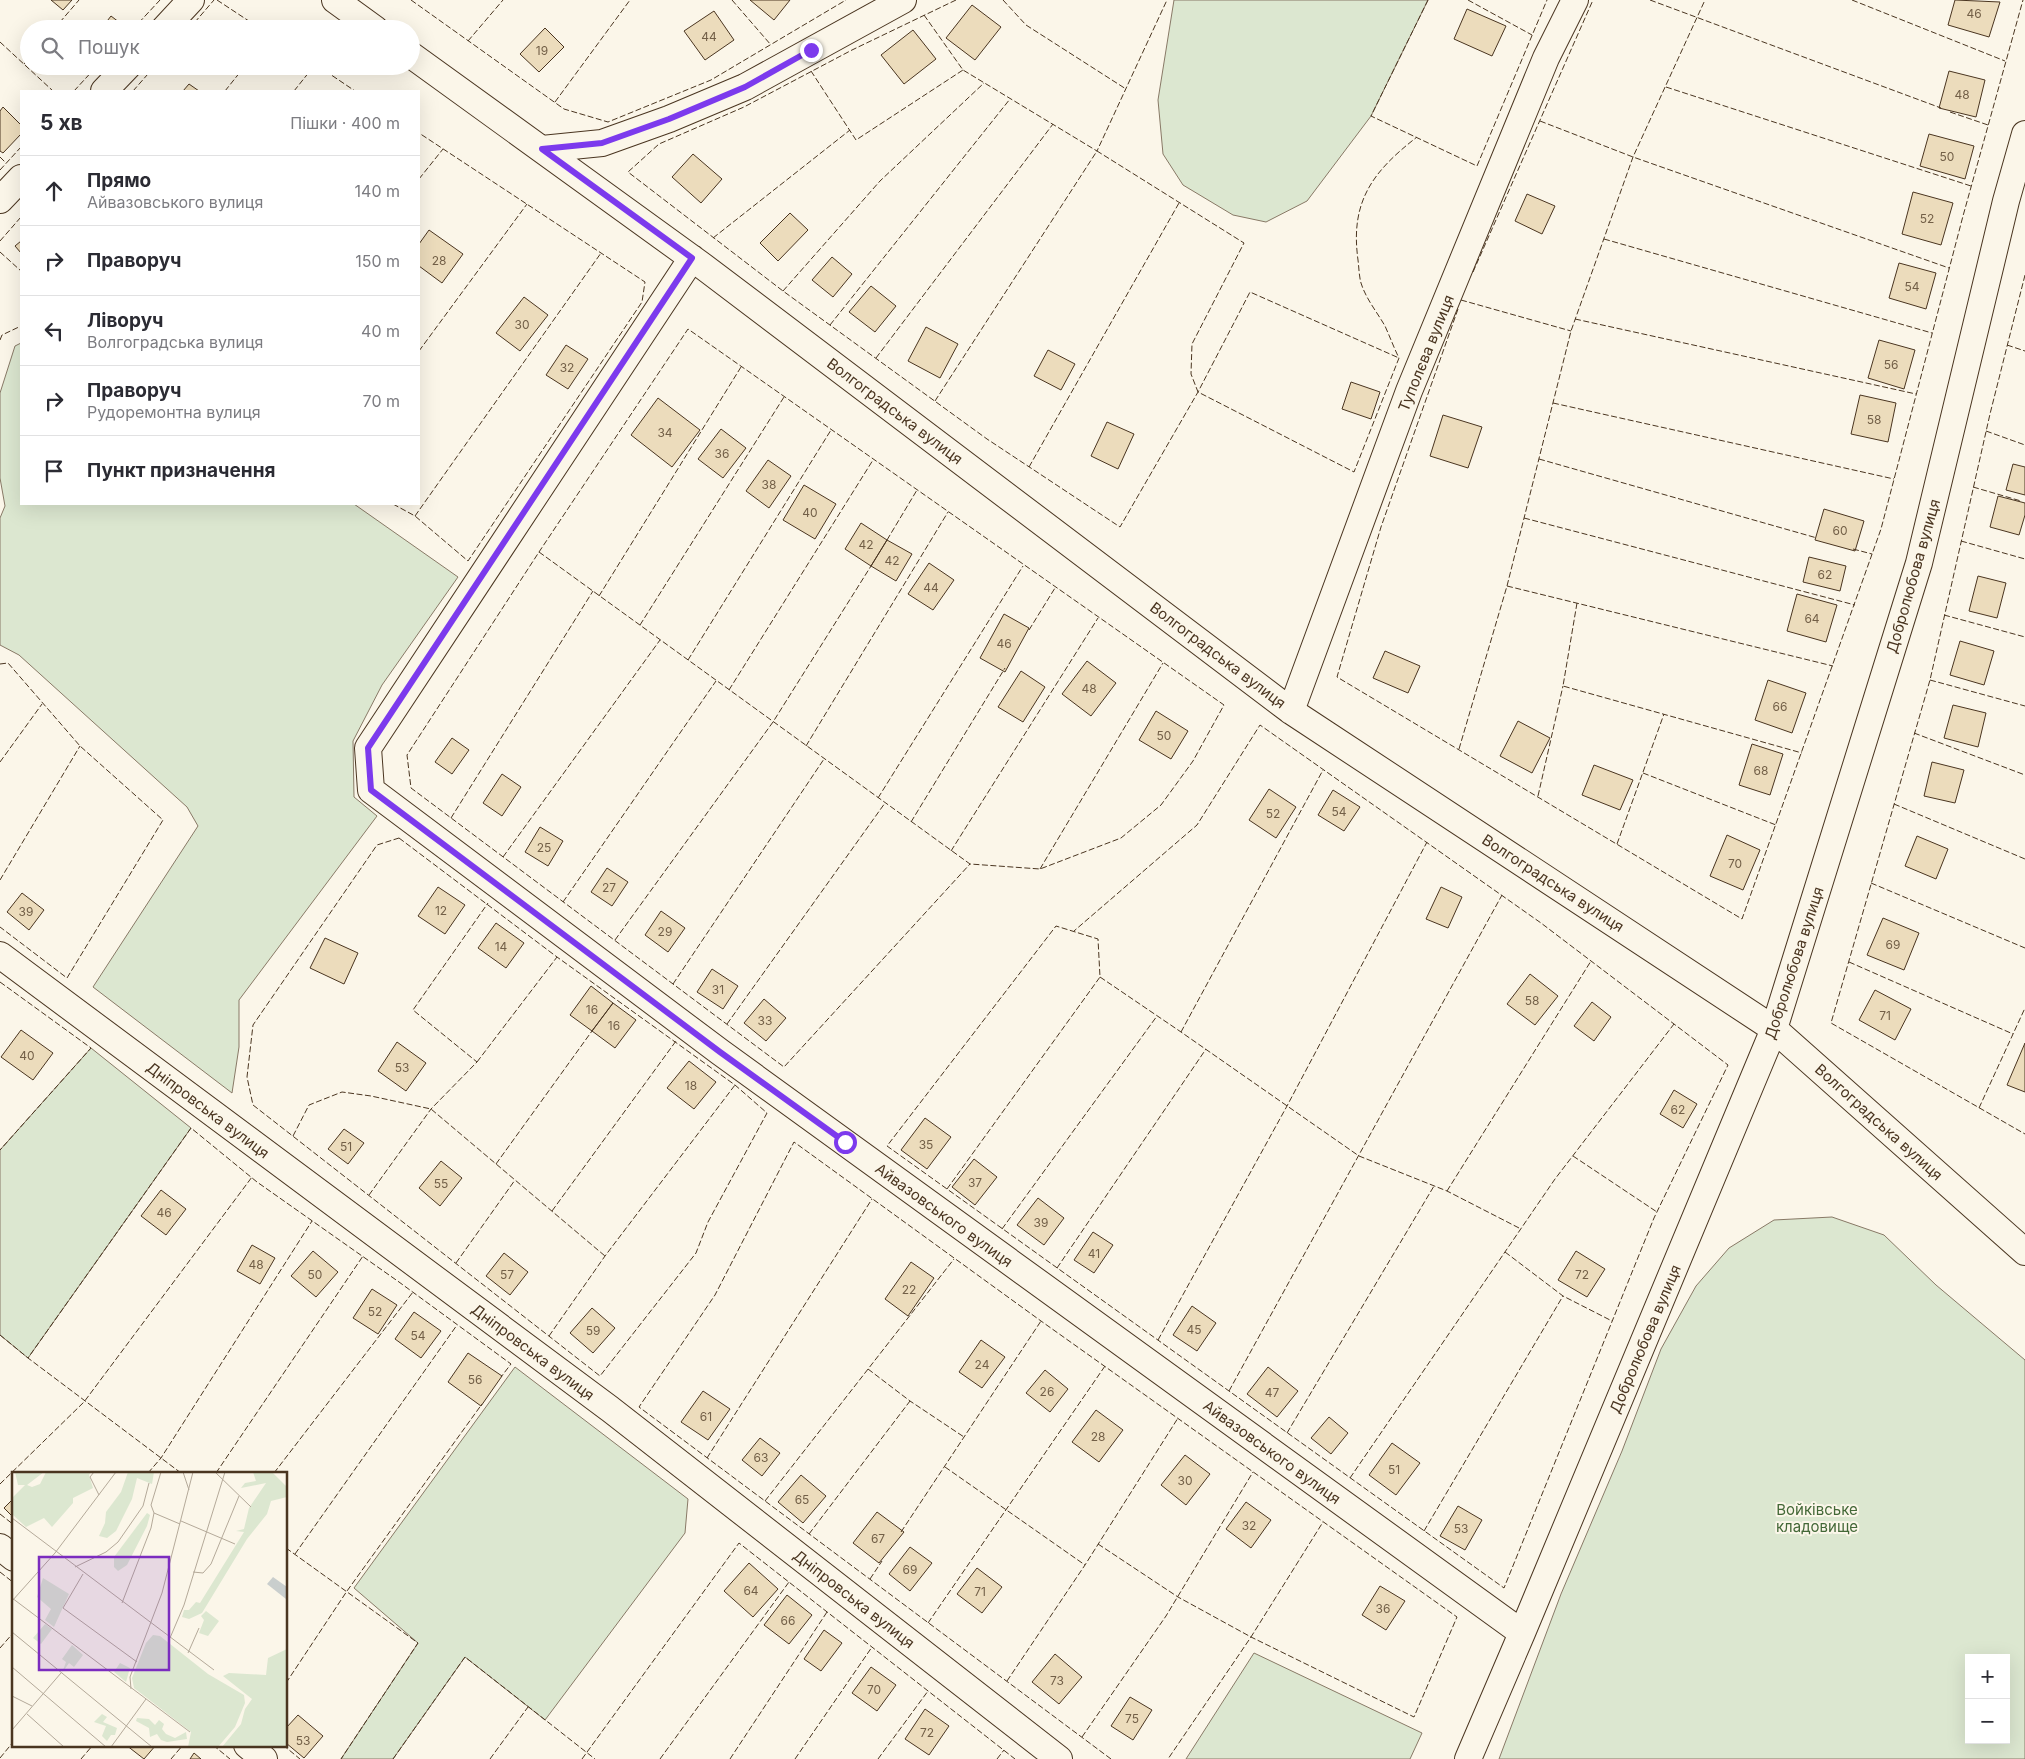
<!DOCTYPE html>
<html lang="uk">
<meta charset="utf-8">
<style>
body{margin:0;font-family:Inter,sans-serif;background:#f7f7f7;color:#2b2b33}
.controls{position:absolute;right:15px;bottom:15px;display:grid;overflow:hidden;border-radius:0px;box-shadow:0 5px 20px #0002}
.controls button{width:45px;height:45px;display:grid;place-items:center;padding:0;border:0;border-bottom:1px solid #e1e1e2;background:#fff;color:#2b2b33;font:25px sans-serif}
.stop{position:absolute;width:15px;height:15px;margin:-11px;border:4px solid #7c3aed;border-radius:50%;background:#fff}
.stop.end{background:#7c3aed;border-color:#fff;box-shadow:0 1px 5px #0008}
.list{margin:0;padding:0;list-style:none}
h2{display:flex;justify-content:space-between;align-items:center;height:65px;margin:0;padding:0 20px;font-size:21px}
h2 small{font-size:16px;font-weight:400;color:#7c7c81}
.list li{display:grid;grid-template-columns:32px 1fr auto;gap:15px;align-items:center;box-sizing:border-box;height:70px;padding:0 20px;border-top:1px solid #e1e1e2}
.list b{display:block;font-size:19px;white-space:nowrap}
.list p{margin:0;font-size:16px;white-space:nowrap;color:#7c7c81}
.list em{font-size:16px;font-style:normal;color:#7c7c81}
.icon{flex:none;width:28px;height:28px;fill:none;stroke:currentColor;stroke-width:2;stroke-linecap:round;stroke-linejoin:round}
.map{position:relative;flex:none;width:2025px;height:1759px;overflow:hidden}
.search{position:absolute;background:#fff;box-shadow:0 5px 20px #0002;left:20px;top:20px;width:400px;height:55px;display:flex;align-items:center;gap:12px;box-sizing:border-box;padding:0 18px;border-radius:28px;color:#7c7c81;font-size:19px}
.panel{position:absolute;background:#fff;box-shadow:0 5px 20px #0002;left:20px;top:90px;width:400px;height:415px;border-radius:0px}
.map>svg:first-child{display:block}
</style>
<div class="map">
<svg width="2025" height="1759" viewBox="0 0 2025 1759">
<rect width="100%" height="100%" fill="#fbf6e9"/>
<path fill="#dce7d0" stroke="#887966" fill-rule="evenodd" d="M1174,0H1428L1371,116L1307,201L1266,222L1233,215L1183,185L1163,154L1158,100Z
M21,343V504H354L458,577L382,685L353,741L354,797L377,816L239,1000V1047L232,1093L93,987L198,826L187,807L19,655L0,645V518L5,506L0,478V393L15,346Z
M91,1048L191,1128L28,1358L0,1335V1150Z
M1832,1217L1884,1235L1936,1285L2025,1360V1759H1499L1561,1594L1622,1451L1661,1349L1696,1286L1729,1248L1774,1220ZM1969,1658H2006V1740H1969Z
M515,1367L688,1499L685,1533L545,1720L465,1657L393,1759H341L418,1643L354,1588Z
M1254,1653L1422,1733L1410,1759H1186Z"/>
<path fill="#ecdcbc" stroke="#4a3520" d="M51,0H72L63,10Z
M750,0H790L774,20Z
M1955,0L2000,2L1989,37L1948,25Z
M972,5L1001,27L975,60L946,38Z
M1467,9L1506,26L1492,56L1454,39Z
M714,11L734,40L705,60L684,31Z
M111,16L128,29H101Z
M545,28L564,47L539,72L520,54Z
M913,30L936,59L904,84L881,55Z
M1949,71L1985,80L1976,117L1939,108Z
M189,84L199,91H183Z
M3,107L21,125V134L3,153L0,151V111Z
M1929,134L1974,146L1965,179L1920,166Z
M693,154L722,179L701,203L672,177Z
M1913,192L1953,203L1941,245L1902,234Z
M1527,194L1555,206L1542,234L1515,221Z
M790,213L808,230L778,261L760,243Z
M429,230L463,254L442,283L419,266V244Z
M21,241V253L15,246Z
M832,257L852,274L833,297L812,280Z
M1899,263L1936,273L1926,309L1889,298Z
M871,286L896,306L875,332L849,312Z
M524,297L548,315L520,351L496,333Z
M926,327L958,344L940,378L908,361Z
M1879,340L1915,350L1904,389L1868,378Z
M566,345L588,359L568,389L546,375Z
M1048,350L1075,364L1061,390L1034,376Z
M1351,382L1380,392L1371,419L1342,409Z
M1860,395L1896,403L1888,442L1851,434Z
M658,398L700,430L672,467L631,435Z
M1443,415L1482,427L1468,468L1430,456Z
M1107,422L1134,434L1118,469L1091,456Z
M721,429L746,448L723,478L698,459Z
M768,460L791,476L769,508L746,491Z
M2013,464L2025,467V495L2006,490Z
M804,485L836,504L815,539L783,520Z
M1998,496L2025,503V515L2019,535L1990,527Z
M1824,509L1864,521L1855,551L1815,540Z
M861,523L887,540L871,566L845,549Z
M887,540L912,554L896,581L871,566Z
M1809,557L1846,566L1840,591L1803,582Z
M929,563L954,580L933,610L908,594Z
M1978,576L2006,583L1997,618L1969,611Z
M1797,594L1837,605L1826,642L1787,631Z
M1004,614L1029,628L1005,672L980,658Z
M1960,641L1994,651L1984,685L1950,675Z
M1385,651L1420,666L1408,693L1373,678Z
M1087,661L1116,683L1091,716L1062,694Z
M1021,671L1045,687L1023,722L998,707Z
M1768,680L1806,693L1792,733L1755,720Z
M1953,705L1986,713L1978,747L1944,738Z
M1156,711L1188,731L1171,759L1139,740Z
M1518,721L1550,738L1532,773L1500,756Z
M452,738L469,750L452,774L435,762Z
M1752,744L1783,754L1770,795L1739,785Z
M1932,762L1964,770L1955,803L1924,796Z
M1594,765L1633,780L1620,810L1582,795Z
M502,774L521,787L502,816L483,803Z
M1269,789L1296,807L1276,838L1249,820Z
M1333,790L1360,807L1344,831L1318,815Z
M540,827L563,841L548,866L525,852Z
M1727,835L1760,850L1743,890L1710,876Z
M1917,836L1948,849L1936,879L1905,866Z
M607,868L628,882L612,906L591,892Z
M438,887L465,905L445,934L418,916Z
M1441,887L1462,897L1448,928L1426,919Z
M22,893L44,910L29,930L7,912Z
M661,911L685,928L668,952L645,935Z
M1883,918L1919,933L1904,970L1867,955Z
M496,923L524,943L506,968L478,948Z
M325,938L358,953L344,984L310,968Z
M712,969L738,986L723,1009L697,992Z
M1530,974L1558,996L1535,1025L1507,1004Z
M591,986L613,1003L592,1031L570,1015Z
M1875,990L1911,1009L1895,1040L1859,1020Z
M764,999L786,1018L766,1041L744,1023Z
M1592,1002L1611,1017L1594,1041L1574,1026Z
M613,1003L636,1020L615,1048L592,1031Z
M21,1030L53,1053L33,1080L1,1057Z
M397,1042L426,1063L406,1091L378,1071Z
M2025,1043V1092L2007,1085Z
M689,1061L716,1082L694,1109L667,1088Z
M1674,1090L1697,1104L1683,1128L1660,1114Z
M925,1118L951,1137L927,1169L901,1150Z
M344,1129L364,1143L348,1164L328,1149Z
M974,1159L997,1177L975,1205L952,1187Z
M441,1161L462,1178L440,1206L419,1188Z
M161,1190L186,1209L166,1235L141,1216Z
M1038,1198L1064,1218L1044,1245L1017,1225Z
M1093,1232L1113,1245L1094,1273L1074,1260Z
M252,1245L275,1258L260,1284L237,1271Z
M313,1251L338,1272L316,1297L291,1276Z
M1576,1251L1605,1269L1587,1297L1558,1280Z
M504,1253L528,1272L510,1295L486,1276Z
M911,1262L934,1278L908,1316L885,1299Z
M372,1289L397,1305L378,1334L353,1318Z
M1192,1306L1216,1323L1197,1351L1173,1335Z
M592,1308L615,1328L593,1353L570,1333Z
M414,1312L441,1331L421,1358L395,1339Z
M981,1340L1005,1357L982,1388L959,1372Z
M468,1353L502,1376L481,1406L448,1382Z
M1268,1367L1298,1391L1277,1417L1247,1394Z
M1045,1370L1068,1389L1050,1412L1026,1393Z
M703,1391L730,1409L708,1440L681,1422Z
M1096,1410L1123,1430L1099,1462L1072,1442Z
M1329,1417L1348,1433L1331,1454L1311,1438Z
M760,1438L780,1453L762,1476L742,1460Z
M1392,1443L1420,1463L1396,1495L1369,1475Z
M1185,1455L1210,1474L1186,1505L1161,1485Z
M801,1475L826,1496L803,1523L778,1502Z
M14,1498V1518L4,1508Z
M1246,1502L1271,1520L1251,1548L1226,1529Z
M1458,1506L1482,1520L1465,1550L1440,1536Z
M877,1512L904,1532L879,1563L853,1543Z
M910,1547L932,1563L910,1591L889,1574Z
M749,1563L778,1589L753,1617L724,1591Z
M977,1568L1002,1587L982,1613L957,1594Z
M1380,1586L1405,1601L1386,1630L1362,1615Z
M787,1595L812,1615L789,1644L764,1625Z
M824,1630L842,1643L821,1671L804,1659Z
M1055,1654L1082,1677L1059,1704L1032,1682Z
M871,1667L896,1685L877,1711L852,1693Z
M1130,1697L1152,1710L1133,1740L1111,1726Z
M925,1709L949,1726L929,1755L905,1739Z
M298,1715L323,1736L304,1758L286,1743V1728Z
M126,1745H156L144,1759Z
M194,1753L201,1759H190Z"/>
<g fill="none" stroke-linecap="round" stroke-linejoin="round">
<g stroke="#4a3520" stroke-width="28">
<path id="minor" d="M335,0L375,29
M164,29L191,0
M411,55L700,264L1291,711L1774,1029L2025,1252
M104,91L128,66
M542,149L602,143L669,119L745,87L903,0
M0,200L21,178
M692,258L368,748L371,790L720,1052L1522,1633
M1291,711L1409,391L1546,58L1575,0
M0,955L610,1409L1059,1759
M0,1547L14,1558
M247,1745L264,1759
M1468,1759L1522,1633L1774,1029L1919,563L2006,201L2025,134"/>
</g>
<use href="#minor" stroke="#fbf6e9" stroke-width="26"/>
<path stroke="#4a3520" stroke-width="1" stroke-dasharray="6 2.5" stroke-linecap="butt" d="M217,0L261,29
M411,0L564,109L608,122L711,80L846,0
M732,0L771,45
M956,0L852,50L744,107L659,144L628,172L783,291L987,439L1120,527L1198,392L1250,292L1399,358
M1003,0L1026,25L1126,89
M1428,0L1371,116L1477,166L1547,0
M1468,0L1532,35
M1650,0L1941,108
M1852,0L2005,61
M924,15L963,70L1097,151L1167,0
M54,29L79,0
M133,29L160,0
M189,29L214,0
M468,41L503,0
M0,42L53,91
M24,64L29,58
M318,66L355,91
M811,71L856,140L963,70
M1666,87L1971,186
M74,91L97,66
M133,91L155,66
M225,91L245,66
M294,91L314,66
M555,102L630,0
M1950,112L1988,125
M1540,121L1633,157L1949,268
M0,157L6,163
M0,170L21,147
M419,179L443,149
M713,238L850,130
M1604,239L1932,333
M0,241L21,217
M0,252L21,271
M1473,272L1593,0
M2025,275L1990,414L1930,680L1831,1023L2025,1134
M783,291L880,181L984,83
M1461,300L1571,331
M1458,309L1381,527L1337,677L1742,919L1881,529L1963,216L2023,0
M1575,319L1916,394
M830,325L1010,99
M0,340L2,335L21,326
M2007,345L2025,351
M419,351L527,204
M876,358L1053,124
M935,401L1097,151L1244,243L1192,344L1191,374L1198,392L1354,472L1399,358C1394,348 1390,337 1385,326C1377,312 1366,299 1361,283C1359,276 1359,268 1358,260C1350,202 1372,172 1417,137
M1553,403L1894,479
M1986,431L2025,445
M1539,459L1817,538
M1029,467L1179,203
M1973,487L2021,501
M393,504L415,516L468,561L642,302L645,282L419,133
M415,516L601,253
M1524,518L1855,605
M887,540L917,490
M1961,541L2025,559
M1853,549L1872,554
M539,552L970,864L1040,869L1121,838L1161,805L1193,761L1224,705L688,329L539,552L407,755L411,788L784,1067L970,864
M1507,586L1833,666
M599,596L741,367
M1577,603L1563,686L1802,753
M1944,615L2025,637
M640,625L784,397
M1029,630L1055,588
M688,660L831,430
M0,664L8,663L80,746L163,820L67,978L0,927
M1930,680L2025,706
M729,690L873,460
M1914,733L2025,775
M806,746L948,512
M1459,749L1507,586L1571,331L1633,157L1705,0
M0,762L42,704
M1643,773L1776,825
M1538,796L1563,686
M878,798L1023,566
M1894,804L2025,859
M451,818L593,591
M911,822L1005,668
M399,838L557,957L735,1085L767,1113L708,1222L696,1253L600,1376L253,1105L247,1077L253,1025L377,845Z
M1617,844L1664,714
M951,851L1098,618
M503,857L660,640
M1040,869L1163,663
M0,880L80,746
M1871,883L2025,948
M563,902L716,681
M615,940L773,722L871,566
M1849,962L2013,1034
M1100,977L1181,1032L1359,1156L1447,1191L1521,1229
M0,982L91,1048L0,1150
M673,984L824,759
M727,1024L885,803
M1181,1032L1323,770
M477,1062L557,957
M1979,1108L2025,1008
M293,1136L309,1105L342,1092L371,1096L431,1109L605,1256
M1573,1156L1657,1212
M496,1164L592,1031
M947,1189L1100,977L1098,939L1056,926L887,1146L1504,1588L1654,1218L1728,1065L1541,923L1260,725L1197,825L1074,931
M1447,1191L1591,961
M369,1195L431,1109L477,1062L413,1010L488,903
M552,1211L676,1041
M1002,1229L1157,1016
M1505,1252L1563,1296L1612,1321
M456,1263L515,1180
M1057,1268L1206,1049
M0,1335L28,1358
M549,1336L605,1256L735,1085
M1158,1340L1287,1106L1427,842
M868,1369L910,1401L964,1437
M1229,1391L1502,895
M1287,1433L1434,1186
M707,1458L872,1199
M945,1467L1085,1565
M148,1473L161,1458L312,1221
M181,1473L28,1358L191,1128L257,1182L399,1282L511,1364L501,1377
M216,1473L363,1256
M274,1473L413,1292
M1350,1478L1555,1179L1674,1024
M0,1484L84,1402L252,1177
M765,1501L954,1259
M0,1514L14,1525
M1424,1531L1563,1296
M901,1532L1041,1321
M809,1534L910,1401
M1098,1544L1178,1597L1251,1637L1323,1522
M286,1548L418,1643L341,1759
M295,1554L457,1325
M0,1572L14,1583
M870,1579L882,1561
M928,1623L1105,1366
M0,1648L14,1632
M1007,1681L1085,1565L1178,1418
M286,1683L347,1591L482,1404
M1082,1737L1166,1616L1253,1472
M213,1745L230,1759
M283,1745L300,1759
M0,1758L14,1741
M81,1759L93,1745
M171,1759L183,1745
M393,1759L465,1657L595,1759
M490,1759L528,1707
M582,1759L739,1543L1015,1759
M660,1759L789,1582
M730,1759L827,1612
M795,1759L872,1647
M878,1759L928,1691
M997,1759L1004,1750
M1111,1759L639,1407L715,1295L794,1142L1041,1321L1457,1617L1414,1717L1251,1637L1168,1759"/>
</g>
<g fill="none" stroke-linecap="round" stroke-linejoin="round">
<path stroke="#7c3aed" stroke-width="6" d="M811,50L745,87L669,119L602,143L542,149L692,258L368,748L371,790L720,1052L845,1142"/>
</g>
<g text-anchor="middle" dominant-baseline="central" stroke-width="4" stroke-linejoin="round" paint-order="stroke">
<g font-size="12" fill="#725f47">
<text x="1974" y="13">46</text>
<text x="709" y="36">44</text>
<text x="542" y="50">19</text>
<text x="1962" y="94">48</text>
<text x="1947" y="156">50</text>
<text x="1927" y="218">52</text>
<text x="439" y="260">28</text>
<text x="1912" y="286">54</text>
<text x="522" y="324">30</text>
<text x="1891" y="364">56</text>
<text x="567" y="367">32</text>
<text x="1874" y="419">58</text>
<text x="665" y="432">34</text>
<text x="722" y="453">36</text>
<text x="769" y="484">38</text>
<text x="810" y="512">40</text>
<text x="1840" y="530">60</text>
<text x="866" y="544">42</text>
<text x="892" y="560">42</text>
<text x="1825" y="574">62</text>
<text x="931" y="587">44</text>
<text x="1812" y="618">64</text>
<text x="1004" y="643">46</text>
<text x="1089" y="688">48</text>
<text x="1780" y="706">66</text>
<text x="1164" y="735">50</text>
<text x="1761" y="770">68</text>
<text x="1339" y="811">54</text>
<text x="1273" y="813">52</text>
<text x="544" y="847">25</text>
<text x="1735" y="863">70</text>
<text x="609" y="887">27</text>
<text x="441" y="910">12</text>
<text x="26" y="911">39</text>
<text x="665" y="931">29</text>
<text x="1893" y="944">69</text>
<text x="501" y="946">14</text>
<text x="718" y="989">31</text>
<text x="1532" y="1000">58</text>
<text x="592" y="1009">16</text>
<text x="1885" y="1015">71</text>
<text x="765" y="1020">33</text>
<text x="614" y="1025">16</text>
<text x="27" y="1055">40</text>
<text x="402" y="1067">53</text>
<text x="691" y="1085">18</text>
<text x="1678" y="1109">62</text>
<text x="926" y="1144">35</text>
<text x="346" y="1146">51</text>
<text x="975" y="1182">37</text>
<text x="441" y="1183">55</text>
<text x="164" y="1212">46</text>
<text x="1041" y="1222">39</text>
<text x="1094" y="1253">41</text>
<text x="256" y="1264">48</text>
<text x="315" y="1274">50</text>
<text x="507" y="1274">57</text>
<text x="1582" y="1274">72</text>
<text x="909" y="1289">22</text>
<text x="375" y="1311">52</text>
<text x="1194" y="1329">45</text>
<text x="593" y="1330">59</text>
<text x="418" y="1335">54</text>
<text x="982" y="1364">24</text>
<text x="475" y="1379">56</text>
<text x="1047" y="1391">26</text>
<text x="1272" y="1392">47</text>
<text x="706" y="1416">61</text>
<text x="1098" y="1436">28</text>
<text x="761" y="1457">63</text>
<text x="1394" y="1469">51</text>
<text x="1185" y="1480">30</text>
<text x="802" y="1499">65</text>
<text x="1249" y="1525">32</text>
<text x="1461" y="1528">53</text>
<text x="878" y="1538">67</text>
<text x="910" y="1569">69</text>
<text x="751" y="1590">64</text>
<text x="980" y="1591">71</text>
<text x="1383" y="1608">36</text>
<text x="788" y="1620">66</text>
<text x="1057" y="1680">73</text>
<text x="874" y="1689">70</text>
<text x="1132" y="1718">75</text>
<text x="927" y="1732">72</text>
<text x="303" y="1740">53</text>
</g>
<g font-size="15" fill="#4a3520" stroke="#fbf6e9">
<text transform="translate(1426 353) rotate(-68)">Туполєва вулиця</text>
<text transform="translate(895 411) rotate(37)">Волгоградська вулиця</text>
<text transform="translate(1913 576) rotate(-74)">Добролюбова вулиця</text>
<text transform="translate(1218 655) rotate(37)">Волгоградська вулиця</text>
<text transform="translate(1553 883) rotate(33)">Волгоградська вулиця</text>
<text transform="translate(1794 963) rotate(-72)">Добролюбова вулиця</text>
<text transform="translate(208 1110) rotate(37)">Дніпровська вулиця</text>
<text transform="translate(1879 1122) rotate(42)">Волгоградська вулиця</text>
<text transform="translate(944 1215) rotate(36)">Айвазовського вулиця</text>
<text transform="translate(1645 1339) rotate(-67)">Добролюбова вулиця</text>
<text transform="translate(533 1352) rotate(37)">Дніпровська вулиця</text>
<text transform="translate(1272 1452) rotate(36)">Айвазовського вулиця</text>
<text transform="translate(854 1599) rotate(38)">Дніпровська вулиця</text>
</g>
<g font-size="15" fill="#436837" stroke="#fbf6e9">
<text x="1817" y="1509">Войківське<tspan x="1817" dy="17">кладовище</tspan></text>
</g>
</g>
<g transform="translate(12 1472)">
<rect width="275" height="275" fill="#fbf6e9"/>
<path d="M3,0H32L15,13L20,15L28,12L34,0H79L77,3L81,16L61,26V31L40,55L32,46L14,55L0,42V26L13,13H6ZM116,0H142L140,12L125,6L120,27L104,59L95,66L87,64L93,51L94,40L109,20ZM241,0H260L275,15V25L259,29L255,42L235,67L190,141L177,147L170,145L172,138H177L184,130L188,131L232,60L224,59L232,57L237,36L254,11L229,16L233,11L244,9ZM135,41L138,43L135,54L115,93L106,99L102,95V85ZM31,106L57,122L42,155L33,148L39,137L25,125ZM194,139L207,149L196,164L187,161L192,148L189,144ZM33,152L40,157L29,172L21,166ZM141,163L148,164L196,202L232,223L233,231L223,255L206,275H176L179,260L122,216L120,206L134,171ZM60,173L71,183L62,195L57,191L50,201L54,190L50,187ZM275,177V275H210L229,252L233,237L240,227L211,204L217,201L254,203L256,186ZM108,191L118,196L114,210L102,200ZM90,242L95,245L91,250L105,256L103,263H99L95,269L90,264L94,254L82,250ZM125,246L137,247L143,253L147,248L152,252L150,257L154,262L163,266L174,260L175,267L155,270L149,268L145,262L138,265L137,256L124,249Z" fill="#dce7d0"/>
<path d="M261,105L275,115L274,127L255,112Z" fill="#c9cecd"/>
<path fill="none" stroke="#b4a999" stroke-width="1" d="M82,0L78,5L87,23M171,0L177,18M203,0L239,35M142,41L168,52M0,46L202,198M169,49L223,72M63,95L94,80L106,70L131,34L137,11M181,100L191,101L199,92L227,24M71,102L51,136L125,190M0,126L178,260M0,129L43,81L104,0M110,131L139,56L142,41L139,33L149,0M0,160L140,275M158,166L172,133L213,0M176,181L187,156M0,195L94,275M119,217L118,205L150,121L181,0M0,224L20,234M15,242L52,275M0,258L49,201M99,275L134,227"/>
<path fill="#7b2cbf" fill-opacity="0.15" stroke="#7b2cbf" stroke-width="2.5" d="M27,85H157V198H27Z"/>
<rect width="275" height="275" fill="none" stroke="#4a3520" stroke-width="2.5"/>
</g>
</svg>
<div class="controls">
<button>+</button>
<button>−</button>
</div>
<div class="stop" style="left:845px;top:1142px"></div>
<div class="stop end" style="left:811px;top:50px"></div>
<div class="search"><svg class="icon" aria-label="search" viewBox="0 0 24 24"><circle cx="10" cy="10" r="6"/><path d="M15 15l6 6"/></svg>Пошук</div>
<section class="panel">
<h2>5 хв<small>Пішки · 400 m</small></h2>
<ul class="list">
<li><svg class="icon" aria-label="ahead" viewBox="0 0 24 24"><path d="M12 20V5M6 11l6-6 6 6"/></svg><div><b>Прямо</b><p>Айвазовського вулиця</p></div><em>140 m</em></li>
<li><svg class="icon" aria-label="right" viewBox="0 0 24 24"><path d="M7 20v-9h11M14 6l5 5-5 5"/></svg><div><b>Праворуч</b></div><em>150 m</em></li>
<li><svg class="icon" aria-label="left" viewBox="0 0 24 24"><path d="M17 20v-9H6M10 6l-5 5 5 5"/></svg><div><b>Ліворуч</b><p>Волгоградська вулиця</p></div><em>40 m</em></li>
<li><svg class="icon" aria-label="right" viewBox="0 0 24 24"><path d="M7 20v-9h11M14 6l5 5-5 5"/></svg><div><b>Праворуч</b><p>Рудоремонтна вулиця</p></div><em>70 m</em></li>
<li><svg class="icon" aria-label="arrive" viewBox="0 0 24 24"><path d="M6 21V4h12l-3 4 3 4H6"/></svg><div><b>Пункт призначення</b></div></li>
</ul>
</section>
</div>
